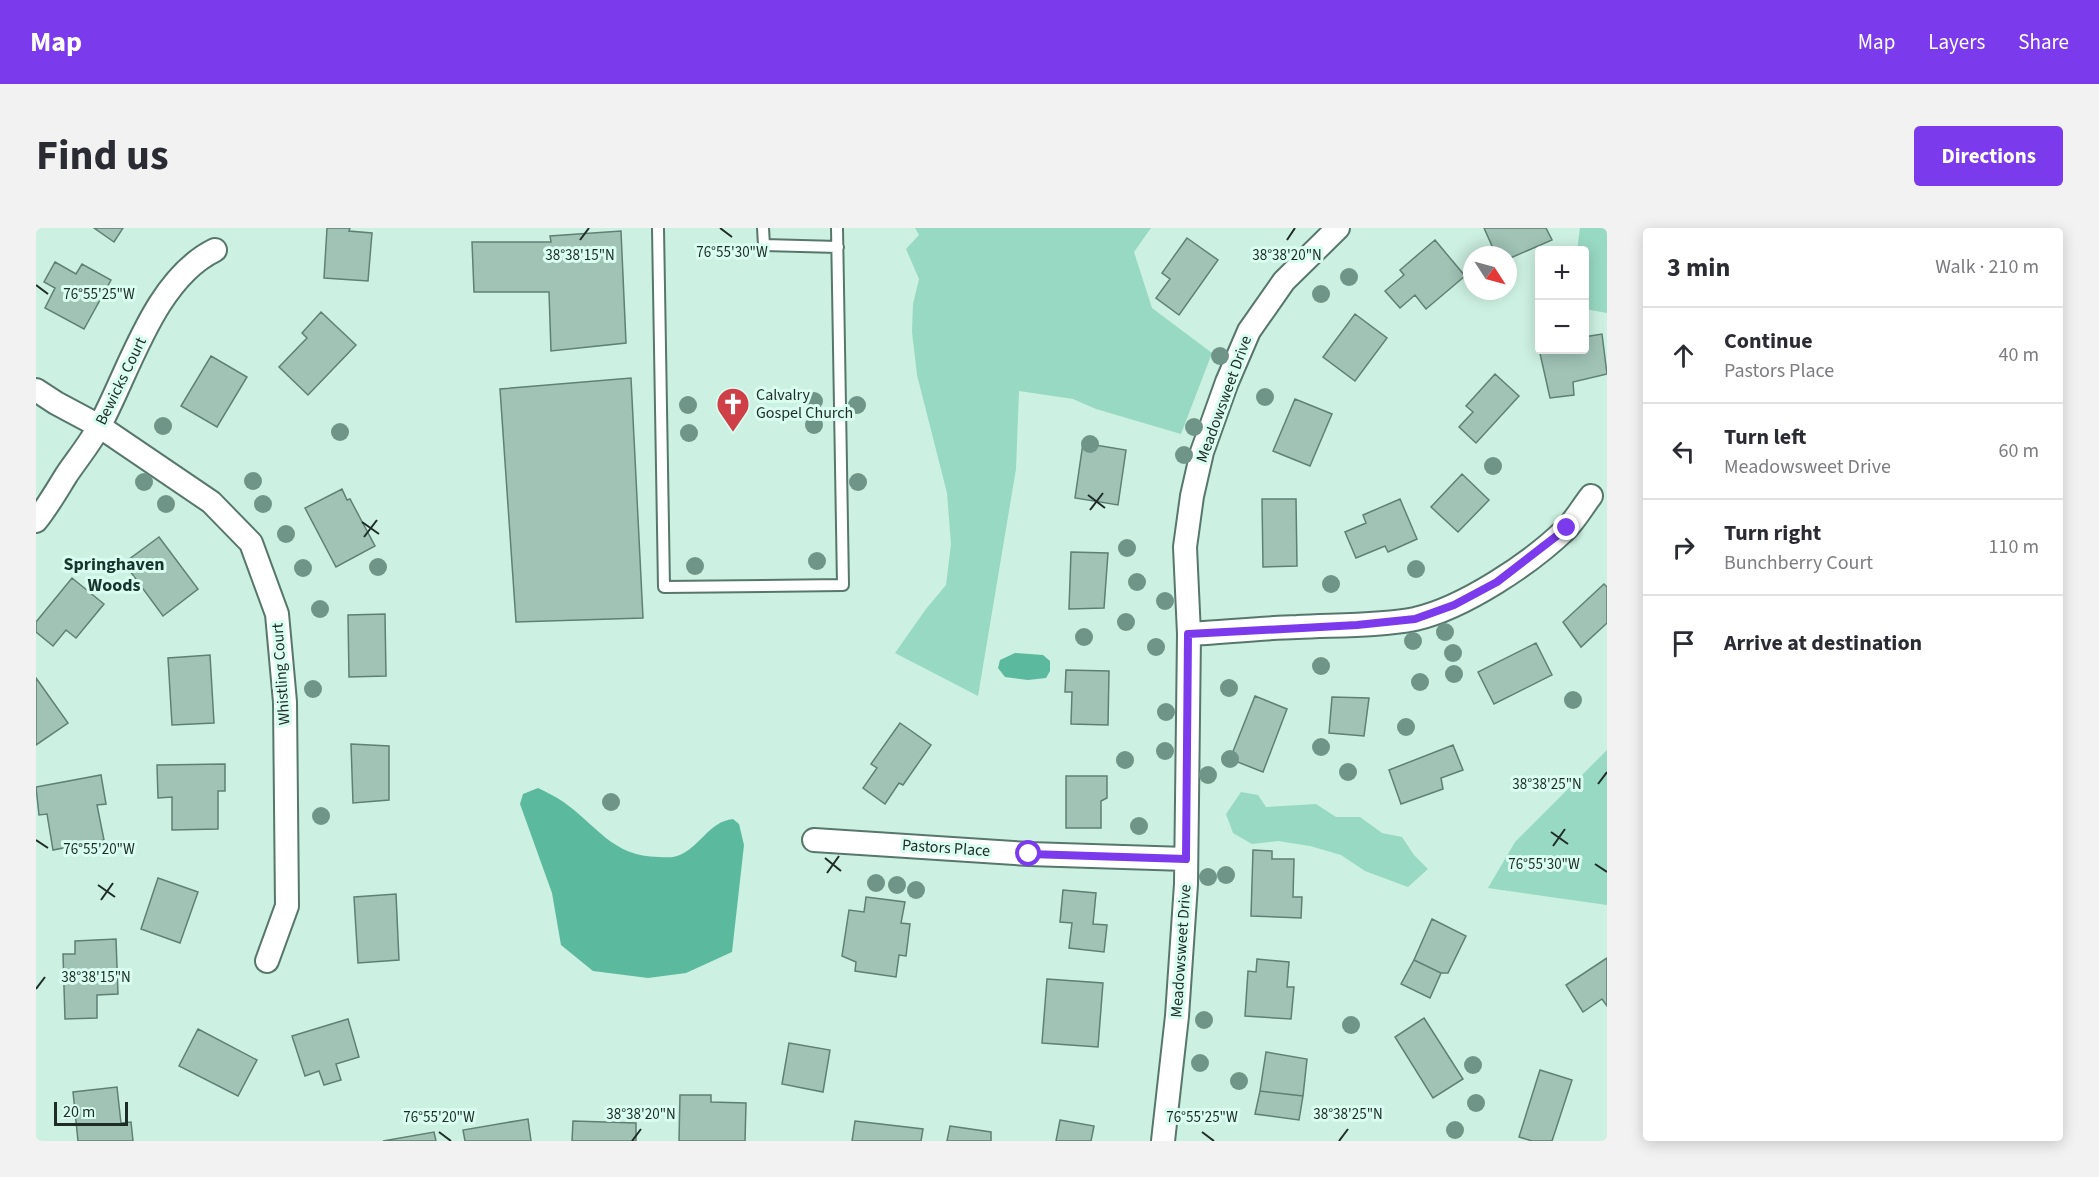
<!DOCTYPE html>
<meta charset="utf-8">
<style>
body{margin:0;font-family:"Source Sans 3",sans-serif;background:#f2f2f3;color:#2b2b33}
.controls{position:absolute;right:18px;top:18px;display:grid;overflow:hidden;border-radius:6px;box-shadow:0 3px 15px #0003}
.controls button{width:54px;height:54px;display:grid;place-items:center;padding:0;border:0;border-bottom:2px solid #e1e1e2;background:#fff;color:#2b2b33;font:30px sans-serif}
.compass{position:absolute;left:1427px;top:18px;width:54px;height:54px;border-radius:50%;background:#fff;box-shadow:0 3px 15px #0003;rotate:126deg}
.scale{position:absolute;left:18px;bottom:15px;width:74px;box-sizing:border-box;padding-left:6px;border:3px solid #1e2b27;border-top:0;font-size:16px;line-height:21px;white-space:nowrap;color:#1e2b27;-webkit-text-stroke:4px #d9fdf0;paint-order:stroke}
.stop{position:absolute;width:18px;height:18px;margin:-14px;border:4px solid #7c3aed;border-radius:50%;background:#fff}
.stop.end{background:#7c3aed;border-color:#fff;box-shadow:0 2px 6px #0008}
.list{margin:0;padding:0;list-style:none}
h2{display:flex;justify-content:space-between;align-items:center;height:78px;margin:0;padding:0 24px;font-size:26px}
h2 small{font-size:20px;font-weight:400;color:#7c7c81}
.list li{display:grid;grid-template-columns:39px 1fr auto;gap:18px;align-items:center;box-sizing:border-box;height:96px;padding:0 24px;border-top:2px solid #e1e1e2}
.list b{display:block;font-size:22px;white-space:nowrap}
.list p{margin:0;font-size:20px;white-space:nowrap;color:#7c7c81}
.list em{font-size:20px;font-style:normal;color:#7c7c81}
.icon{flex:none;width:33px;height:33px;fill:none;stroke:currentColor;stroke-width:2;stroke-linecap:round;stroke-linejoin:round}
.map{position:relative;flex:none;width:1571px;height:913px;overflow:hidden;border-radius:6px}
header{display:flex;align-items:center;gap:36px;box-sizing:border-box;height:84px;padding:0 30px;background:#7c3aed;color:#fff}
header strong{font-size:28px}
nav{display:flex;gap:33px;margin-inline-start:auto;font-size:21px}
.intro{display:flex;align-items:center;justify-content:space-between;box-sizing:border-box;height:144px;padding:0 36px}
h1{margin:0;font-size:42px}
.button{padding:15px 27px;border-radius:6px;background:#7c3aed;color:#fff;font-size:21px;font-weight:700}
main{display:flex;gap:36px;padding:0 36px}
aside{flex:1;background:#fff;border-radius:6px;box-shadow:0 3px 15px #0003}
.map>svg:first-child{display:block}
</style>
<header>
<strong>Map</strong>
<nav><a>Map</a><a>Layers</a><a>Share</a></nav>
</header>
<div class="intro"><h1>Find us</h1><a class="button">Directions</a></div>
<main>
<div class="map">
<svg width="1571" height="913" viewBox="0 0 1571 913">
<rect width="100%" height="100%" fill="#ccf0e2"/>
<path fill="#98d9c3" d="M879,0H1115L1098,24L1116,80L1176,125L1145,206L1060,181L1037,171L983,163L980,241L942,468L859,425L890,381L910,357L915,316L911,265L881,147L876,104L877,76L883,51L870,21L883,7Z
M1544,0H1571V85L1549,81L1548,22H1541Z
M1571,522V677L1452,660L1479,614Z
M1205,564L1222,567L1230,579L1280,576L1300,589H1324L1346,605L1366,609L1378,627L1392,641L1372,659L1329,643L1305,627L1274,618L1242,613L1216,616L1197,605L1190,586Z"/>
<path fill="#5bb99d" d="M979,425L1007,427L1014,433V443L1010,450L992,452L969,449L962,440L964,432Z
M502,560C510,564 519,568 526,573C560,596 576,629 623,629C629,629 636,630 641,628C663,621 673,593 697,591L703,596L708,617L696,724L650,745L612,750L557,743L525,717L516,665L484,576L487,566Z"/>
<path fill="#a0c3b6" stroke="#5f8075" stroke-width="1.5" d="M58,0H87L78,14Z
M291,0H314L313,3L336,5L332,53L288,50Z
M1448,0H1510L1516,12L1472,31V27H1460Z
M585,3L590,115L515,123L513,64H438L436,14H515L514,8Z
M1151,10L1182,32L1143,87L1120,70L1134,51L1126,45Z
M1399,12L1429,48L1390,81L1379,67L1364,80L1349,63L1368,47L1364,42Z
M19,34L40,46L46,36L75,52L48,101L9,80L19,60L8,54Z
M285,84L320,117L272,167L243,139L271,110L266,105Z
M1319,86L1351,110L1319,153L1287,129Z
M1566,106L1571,146L1537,154L1538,167L1514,170L1503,121L1548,122V109Z
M175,128L211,149L181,199L145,178Z
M1459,146L1483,168L1440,215L1423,199L1437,184L1430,178Z
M595,150L607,390L480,394L464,161Z
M1259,171L1296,186L1274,238L1237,223Z
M1047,215L1090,222L1082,277L1039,270Z
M1426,246L1453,272L1422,304L1395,279Z
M306,261L311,272L314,271L339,318L300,339L269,280Z
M1226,271H1260L1261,338L1227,339Z
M1364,271L1381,311L1352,324L1349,318L1320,330L1309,304L1330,295L1327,287Z
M123,309L162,361L127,388L88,335Z
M1035,324L1072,325L1068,380L1033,381Z
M36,350L68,376L40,410L30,402L17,418L0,404V394Z
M1568,356L1571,359V395L1545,419L1527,394Z
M349,386L350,448L313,449L312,387Z
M1500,415L1516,447L1458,476L1442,444Z
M174,427L178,495L136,497L132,430Z
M1030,442L1073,443L1072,497L1035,496L1036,464H1029Z
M0,450L32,495L0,517Z
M1219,468L1251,481L1227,544L1194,531Z
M1296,469L1333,470L1328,508L1293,505Z
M864,495L895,517L867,557L863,555L849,576L827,560L841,540L835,536Z
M315,516L353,518V572L317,575Z
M1417,517L1427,542L1405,550L1407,561L1365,576L1353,542Z
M189,536V563H182V601L136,602V569L122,570L121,537Z
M65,547L70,576L61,577L68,612L17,622L11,586L3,587L0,559Z
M1030,548H1071V570L1065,573V600H1030Z
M1217,622L1236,623V631H1258L1257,669H1266L1265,690L1215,688Z
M122,650L162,664L144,715L105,701Z
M1027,662L1060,665L1057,696L1071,697L1068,724L1033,720L1036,695L1024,694Z
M360,666L363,732L322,735L318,669Z
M830,669L869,674L865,695L874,696L870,728L863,727L860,749L819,743L820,734L806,728L813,682L828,684Z
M1396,691L1430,708L1412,745H1405L1378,732Z
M80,711L82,766L61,767V790L29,791L27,726H39V713Z
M1571,730V778L1566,771L1547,784L1530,757Z
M1221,731L1253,734L1251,759H1258L1255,791L1209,788L1212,743L1220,744Z
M1378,732L1405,745L1394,770L1365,756Z
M1011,751L1067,755L1062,819L1006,815Z
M1388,790L1427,851L1397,870L1359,809Z
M312,791L323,829L300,836L305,852L288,857L283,843L269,848L256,808Z
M162,801L221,832L202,868L143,838Z
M753,815L794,822L787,864L746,856Z
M1230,824L1271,831L1267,868L1224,863Z
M1504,842L1536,852L1516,913H1496L1483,909Z
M81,859L85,895L95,894L97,913H42L37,864Z
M1224,863L1267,868L1263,892L1219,886Z
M644,867H675V874L710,875L709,913H643Z
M492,891L495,913H429L427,902Z
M1024,892L1058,898L1055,913H1020Z
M537,893L600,895V913H536Z
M819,893L887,901L885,913H816Z
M914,898L955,904V913H911Z
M398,904L400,913H347Z"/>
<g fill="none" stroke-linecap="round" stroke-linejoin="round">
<g stroke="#57776c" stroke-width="14">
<path id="lane" d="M622,0L628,359L807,357L801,0
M727,0L728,17L802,19"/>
</g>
<g stroke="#57776c" stroke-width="26">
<path id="street" d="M0,162L20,175L63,198L175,274L215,315L241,386L249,474L251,678L231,733
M0,293C12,278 21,262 31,246C42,230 55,214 64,197C94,141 119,51 179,22
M1153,406C1189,404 1225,400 1261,399C1298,397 1344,398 1379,391C1428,380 1495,335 1530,301C1540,291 1547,278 1555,268
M778,612L993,626L1150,631
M1127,913L1141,788L1150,656L1153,406L1149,319L1156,268L1166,224L1191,154L1213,103L1248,53L1302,0"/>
</g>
<use href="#lane" stroke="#fff" stroke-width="10"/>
<use href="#street" stroke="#fff" stroke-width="22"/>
</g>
<g fill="#6e9588">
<circle cx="1313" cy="49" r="9"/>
<circle cx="1285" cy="66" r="9"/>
<circle cx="1184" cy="128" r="9"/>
<circle cx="1229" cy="169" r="9"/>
<circle cx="778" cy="173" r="9"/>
<circle cx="652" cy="177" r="9"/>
<circle cx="821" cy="177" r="9"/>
<circle cx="778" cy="197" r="9"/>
<circle cx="127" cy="198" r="9"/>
<circle cx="1158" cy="199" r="9"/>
<circle cx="304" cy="204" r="9"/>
<circle cx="653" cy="205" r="9"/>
<circle cx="1054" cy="216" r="9"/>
<circle cx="1148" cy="227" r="9"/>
<circle cx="1457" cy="238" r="9"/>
<circle cx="217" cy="253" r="9"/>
<circle cx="108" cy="254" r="9"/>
<circle cx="822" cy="254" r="9"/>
<circle cx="130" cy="276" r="9"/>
<circle cx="227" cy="276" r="9"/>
<circle cx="250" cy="306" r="9"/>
<circle cx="1091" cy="320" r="9"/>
<circle cx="781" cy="333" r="9"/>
<circle cx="659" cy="338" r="9"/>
<circle cx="342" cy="339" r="9"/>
<circle cx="267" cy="340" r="9"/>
<circle cx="1380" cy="341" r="9"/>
<circle cx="1101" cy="354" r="9"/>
<circle cx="1295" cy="356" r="9"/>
<circle cx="1129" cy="373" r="9"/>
<circle cx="284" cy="381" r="9"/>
<circle cx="1090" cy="394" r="9"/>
<circle cx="1409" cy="404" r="9"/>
<circle cx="1048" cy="409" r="9"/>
<circle cx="1377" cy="413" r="9"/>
<circle cx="1120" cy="419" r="9"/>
<circle cx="1417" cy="425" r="9"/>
<circle cx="1285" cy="438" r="9"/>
<circle cx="1418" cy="446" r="9"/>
<circle cx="1384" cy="454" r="9"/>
<circle cx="1193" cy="460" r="9"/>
<circle cx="277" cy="461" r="9"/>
<circle cx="1537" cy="472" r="9"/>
<circle cx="1130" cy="484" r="9"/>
<circle cx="1370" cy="499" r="9"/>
<circle cx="1285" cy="519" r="9"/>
<circle cx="1129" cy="523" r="9"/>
<circle cx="1194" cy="531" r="9"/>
<circle cx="1089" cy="532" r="9"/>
<circle cx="1312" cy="544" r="9"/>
<circle cx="1172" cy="547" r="9"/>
<circle cx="575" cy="574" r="9"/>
<circle cx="285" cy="588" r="9"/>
<circle cx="1103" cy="598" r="9"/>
<circle cx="1190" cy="647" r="9"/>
<circle cx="1172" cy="649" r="9"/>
<circle cx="840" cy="655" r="9"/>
<circle cx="861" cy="657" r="9"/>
<circle cx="880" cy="662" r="9"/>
<circle cx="1168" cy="792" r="9"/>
<circle cx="1315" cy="797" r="9"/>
<circle cx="1164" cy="835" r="9"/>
<circle cx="1437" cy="837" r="9"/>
<circle cx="1203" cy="853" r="9"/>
<circle cx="1440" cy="875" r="9"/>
<circle cx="1419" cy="902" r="9"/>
</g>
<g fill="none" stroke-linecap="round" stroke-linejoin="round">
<path stroke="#7c3aed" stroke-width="8" d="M993,626L1150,631L1152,406L1321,397L1379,391L1418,377L1461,354L1531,300"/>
</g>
<path fill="none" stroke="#1e2b27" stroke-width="2" d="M684,0L696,9M544,12L553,0M1251,12L1259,0M0,57L12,66M1052,267L1069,280M1054,282L1067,265M326,294L343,306M328,309L341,292M1562,556L1571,544M1515,604L1532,616M0,612L12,620M1517,618L1529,601M789,630L805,643M1559,636L1571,644M791,645L803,628M62,657L79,669M65,672L77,655M0,761L9,749M403,904L415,913M1166,904L1178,913M596,913L605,901M1303,913L1312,901"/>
<defs>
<g id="church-pin" transform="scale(1.725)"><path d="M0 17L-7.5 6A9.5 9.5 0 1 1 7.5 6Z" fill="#cf3f48" stroke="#d9fdf0"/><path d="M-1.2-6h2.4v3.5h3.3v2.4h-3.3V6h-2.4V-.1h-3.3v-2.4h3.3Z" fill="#fff"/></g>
</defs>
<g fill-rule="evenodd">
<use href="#church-pin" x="697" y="176"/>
</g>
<g text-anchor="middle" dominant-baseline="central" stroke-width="6" stroke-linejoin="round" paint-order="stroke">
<g font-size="16" fill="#1e2b27" stroke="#d9fdf0">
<text transform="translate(85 153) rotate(-64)">Bewicks Court</text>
<text transform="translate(1188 171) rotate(-70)">Meadowsweet Drive</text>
<text transform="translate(245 446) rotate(-94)">Whistling Court</text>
<text transform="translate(910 620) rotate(4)">Pastors Place</text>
<text transform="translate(1145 723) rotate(-86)">Meadowsweet Drive</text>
</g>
<g font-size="16" fill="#1e2b27" stroke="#d9fdf0" text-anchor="start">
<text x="720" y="167">Calvalry<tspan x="720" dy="18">Gospel Church</tspan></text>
</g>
<g font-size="18" font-weight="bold" fill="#16352c" stroke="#d9fdf0">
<text x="78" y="336">Springhaven<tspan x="78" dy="21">Woods</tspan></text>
</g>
</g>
<g font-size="15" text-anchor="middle" fill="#1e2b27" stroke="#d9fdf0" stroke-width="6" stroke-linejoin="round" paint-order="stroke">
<text x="696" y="29">76°55'30"W</text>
<text x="1251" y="32">38°38'20"N</text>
<text x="544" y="32">38°38'15"N</text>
<text x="63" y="71">76°55'25"W</text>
<text x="1511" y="561">38°38'25"N</text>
<text x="63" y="626">76°55'20"W</text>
<text x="1508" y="641">76°55'30"W</text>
<text x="60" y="754">38°38'15"N</text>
<text x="605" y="891">38°38'20"N</text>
<text x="1312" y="891">38°38'25"N</text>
<text x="403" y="894">76°55'20"W</text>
<text x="1166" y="894">76°55'25"W</text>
</g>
</svg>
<div class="controls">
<button>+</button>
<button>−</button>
</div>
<svg class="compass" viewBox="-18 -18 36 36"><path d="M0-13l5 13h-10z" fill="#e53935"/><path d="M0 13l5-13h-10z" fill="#7c7c81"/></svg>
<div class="scale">20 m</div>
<div class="stop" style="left:993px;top:626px"></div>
<div class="stop end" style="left:1531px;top:300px"></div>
</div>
<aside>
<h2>3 min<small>Walk · 210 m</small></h2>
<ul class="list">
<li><svg class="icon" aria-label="ahead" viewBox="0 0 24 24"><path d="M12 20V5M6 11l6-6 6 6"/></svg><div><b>Continue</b><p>Pastors Place</p></div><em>40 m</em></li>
<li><svg class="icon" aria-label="left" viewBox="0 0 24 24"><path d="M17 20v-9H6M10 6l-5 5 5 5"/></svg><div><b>Turn left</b><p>Meadowsweet Drive</p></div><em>60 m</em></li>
<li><svg class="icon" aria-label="right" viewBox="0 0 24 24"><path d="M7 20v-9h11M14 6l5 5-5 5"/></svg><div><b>Turn right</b><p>Bunchberry Court</p></div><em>110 m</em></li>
<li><svg class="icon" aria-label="arrive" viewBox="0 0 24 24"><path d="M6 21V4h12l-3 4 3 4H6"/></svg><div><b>Arrive at destination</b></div></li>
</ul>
</aside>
</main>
